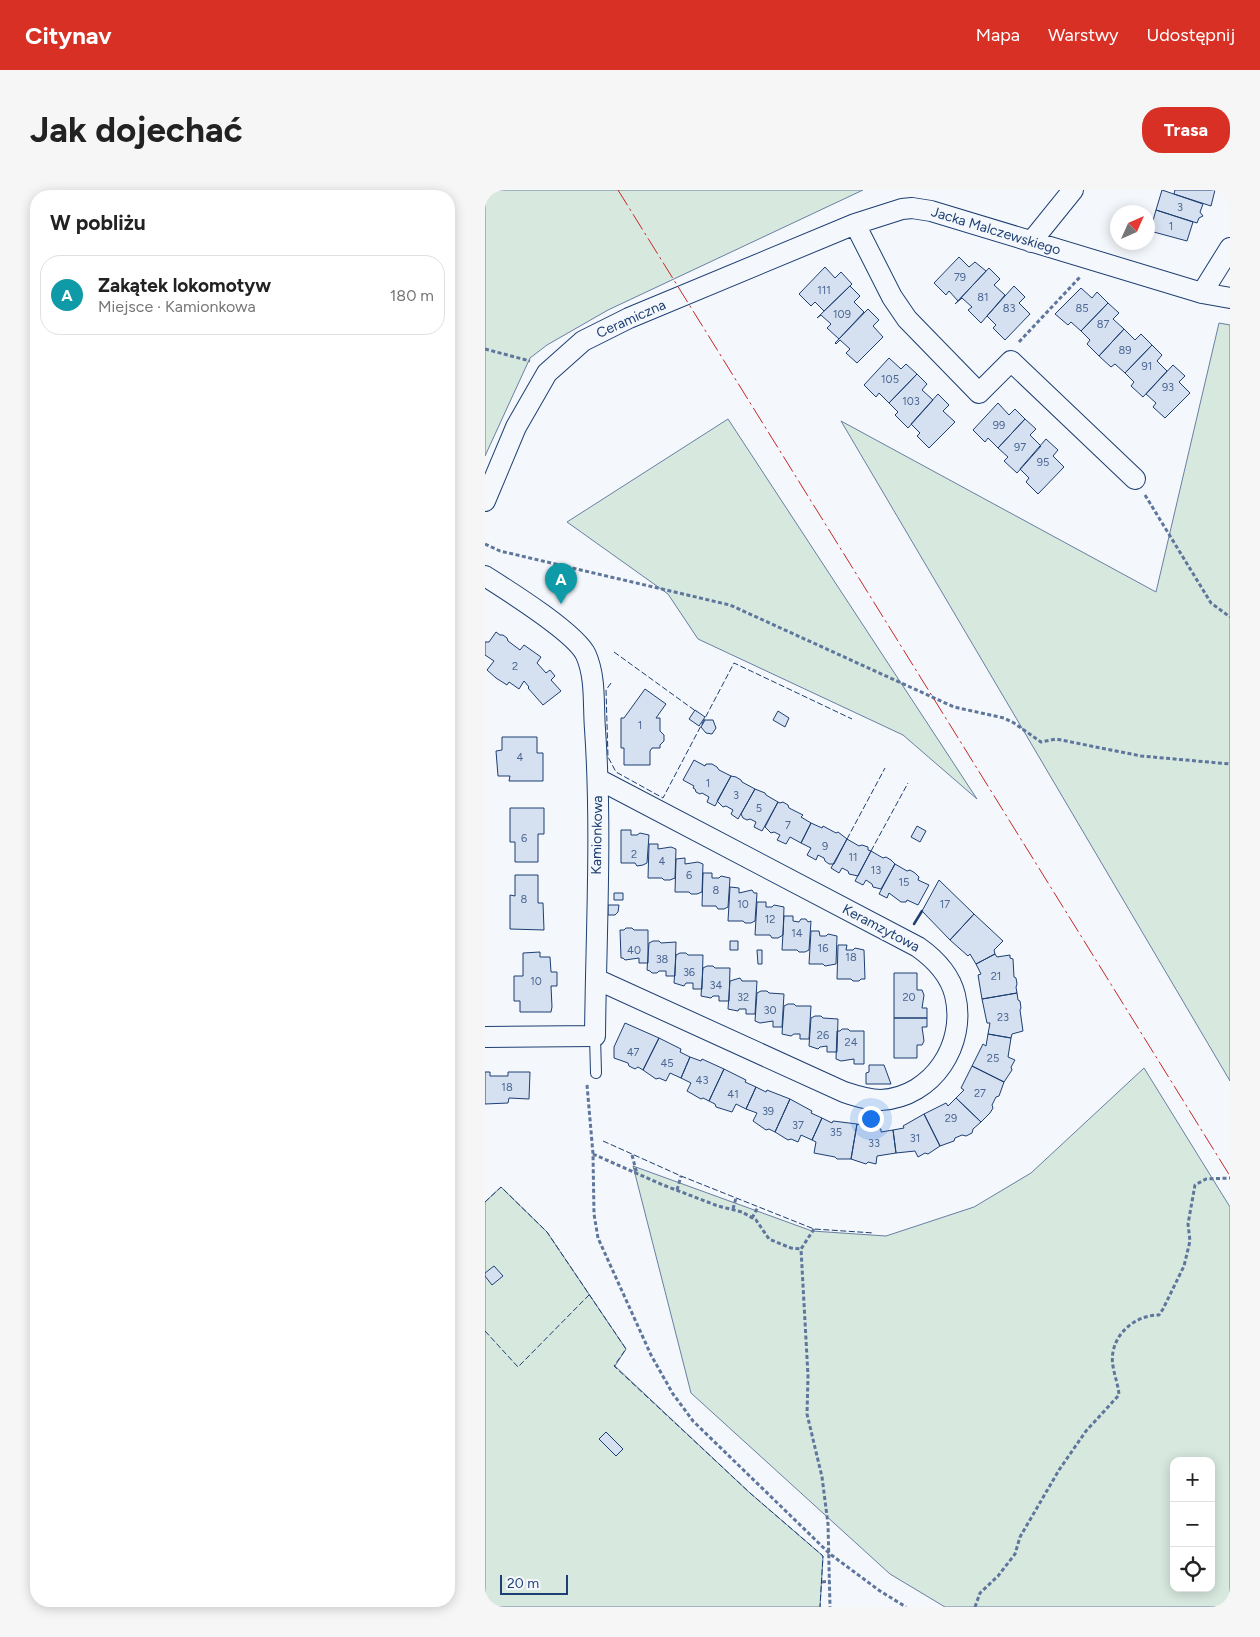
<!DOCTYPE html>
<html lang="pl">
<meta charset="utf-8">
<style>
body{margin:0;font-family:Figtree,sans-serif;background:#f6f6f6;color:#222}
.controls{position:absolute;right:15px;bottom:15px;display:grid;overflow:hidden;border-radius:10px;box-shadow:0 2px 12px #0003}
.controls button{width:45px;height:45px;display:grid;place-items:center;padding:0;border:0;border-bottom:1px solid #e0e0e0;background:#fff;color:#222;font:25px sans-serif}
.compass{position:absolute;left:625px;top:15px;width:45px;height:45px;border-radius:50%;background:#fff;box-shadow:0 2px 12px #0003;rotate:45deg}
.scale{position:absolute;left:15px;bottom:12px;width:68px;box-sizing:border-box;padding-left:5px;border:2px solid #1d3f73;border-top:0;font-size:14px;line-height:18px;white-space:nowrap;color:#1d3f73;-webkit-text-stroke:4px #f4f7fb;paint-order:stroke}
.you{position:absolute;left:385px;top:928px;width:18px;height:18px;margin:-12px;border:4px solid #fff;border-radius:50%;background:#1a73e8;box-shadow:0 0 0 8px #1a73e833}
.badge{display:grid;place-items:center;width:32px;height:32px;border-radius:50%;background:#d93025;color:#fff;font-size:16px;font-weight:700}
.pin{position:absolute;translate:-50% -41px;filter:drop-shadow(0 1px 2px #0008)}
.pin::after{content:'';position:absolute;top:26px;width:18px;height:15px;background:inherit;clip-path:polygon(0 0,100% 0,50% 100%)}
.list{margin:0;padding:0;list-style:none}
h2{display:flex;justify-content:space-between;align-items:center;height:65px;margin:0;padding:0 20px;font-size:21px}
h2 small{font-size:16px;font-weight:400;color:#767676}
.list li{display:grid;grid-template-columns:32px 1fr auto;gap:15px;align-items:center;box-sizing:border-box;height:80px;margin:0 10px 10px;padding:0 10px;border:1px solid #e0e0e0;border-radius:20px}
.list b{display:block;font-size:19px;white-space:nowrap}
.list p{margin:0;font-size:16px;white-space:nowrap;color:#767676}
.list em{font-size:16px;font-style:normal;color:#767676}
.icon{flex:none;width:28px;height:28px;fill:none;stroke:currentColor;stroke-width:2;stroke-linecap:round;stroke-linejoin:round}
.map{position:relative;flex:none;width:745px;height:1417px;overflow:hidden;border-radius:20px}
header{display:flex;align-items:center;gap:30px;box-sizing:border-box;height:70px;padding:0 25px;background:#d93025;color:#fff}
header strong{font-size:24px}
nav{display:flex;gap:28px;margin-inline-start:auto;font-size:18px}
.intro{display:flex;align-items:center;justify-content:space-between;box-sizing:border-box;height:120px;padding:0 30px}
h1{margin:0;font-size:35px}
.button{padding:12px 22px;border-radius:20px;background:#d93025;color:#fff;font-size:18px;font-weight:700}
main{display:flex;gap:30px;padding:0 30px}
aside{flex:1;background:#fff;border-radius:20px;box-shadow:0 2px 12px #0003}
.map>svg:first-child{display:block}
</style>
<header>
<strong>Citynav</strong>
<nav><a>Mapa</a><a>Warstwy</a><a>Udostępnij</a></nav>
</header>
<div class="intro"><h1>Jak dojechać</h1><a class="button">Trasa</a></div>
<main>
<aside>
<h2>W pobliżu<small></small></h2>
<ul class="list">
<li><span class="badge" style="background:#0f9aa8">A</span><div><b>Zakątek lokomotyw</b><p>Miejsce · Kamionkowa</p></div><em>180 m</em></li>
</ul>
</aside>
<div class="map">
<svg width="745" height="1417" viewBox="0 0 745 1417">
<rect width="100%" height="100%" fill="#f4f7fb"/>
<path fill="#d7e8df" stroke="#687fa3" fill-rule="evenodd" d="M0,0H378L123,120L62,155L45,168L0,266Z
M734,133L745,135V891L356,231L671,402Z
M243,229L492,609L418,545L213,449L183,404L82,332Z
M659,878L745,1017V1417H460L405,1384L206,1203L148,976L327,1041L401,1046L489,1017L546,983ZM689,1271H726V1398H689Z
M16,997L62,1042L141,1159L130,1176L265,1303L338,1366L335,1417H0V1012Z"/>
<path fill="#d5e0f0" stroke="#1d3f73" d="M677,0L718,14L715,22L718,26L714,28L712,33L671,20Z
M690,0H730L726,16L689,4Z
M671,20L708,32L702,51L665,41Z
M474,67L484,77L490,72L501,81L473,111L464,101L461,105L449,93Z
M340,77L350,88L356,82L367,94L339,121L330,112L326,116L314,104Z
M504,78L515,89L509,95L520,105L496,133L483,120L487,117L477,108L470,114Z
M365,96L375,106L369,112L379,122L354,149L342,138L346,134L336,125L332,128Z
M529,96L540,107L534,113L545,124L520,150L508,138L511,135L502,126Z
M596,98L607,108L612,102L623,113L596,141L586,132L583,135L570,124Z
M623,113L634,123L628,129L639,139L614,166L602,154L605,150L596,141Z
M383,119L394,130L388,136L398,147L372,173L361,163L365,159L355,150L351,154L350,153Z
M639,139L650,150L656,144L667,155L640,183L630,174L626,177L614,166Z
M667,155L677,165L672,171L682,181L658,207L646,196L649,192L640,183Z
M404,168L416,179L421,174L432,184L404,213L394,203L391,207L379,195Z
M688,175L700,186L694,192L705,203L680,228L668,217L671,213L661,204Z
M432,184L442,194L437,200L448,210L423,238L410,225L413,222L404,213Z
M453,204L464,215L458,221L470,232L444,258L432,246L435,243L426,234Z
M513,213L524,225L530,219L540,229L513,258L503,248L500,252L488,240Z
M540,229L551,239L545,245L556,256L532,283L519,271L523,267L513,258Z
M561,249L573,260L568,266L579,277L553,304L541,292L544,288L535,279Z
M11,442L15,445H18L22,448L23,451L35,460L39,455L56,467L52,473L61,483L65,480L70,486L66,490L76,501L58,515L43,498L44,497L39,491L34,499L24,492L22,495L11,488L2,480L9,471L0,465V452H4Z
M160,499L181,514L171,528H175V541L179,545V551L175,555V558H167L165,561V575H139V558H136V528H139Z
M210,520L220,527L214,536L204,529Z
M293,521L304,528L300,537L288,530Z
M220,530H228L231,538L227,544L221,543L216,537Z
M17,547H52V563H58V591H24L25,586H13L11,561L17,560Z
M209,570L220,576L221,574H227L232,577L234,580L246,586L230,616L222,612L224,607L217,603L215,604L211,602L210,599L208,598L209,596L198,590Z
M246,586L251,587L256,590L257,592L270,599L253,629L246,624L248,620L241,616L238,617L232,611Z
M270,599L280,603L281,605L293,612L277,641L269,637L271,632L265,629L262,630L258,628L256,624Z
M293,612L295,613L298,612L303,615L304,618L318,625L316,627L326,633L316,653L305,647L301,654L292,650L295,645L289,642L286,643L280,637Z
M25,618H59V644H53V672H30V652H25Z
M326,633L337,638L338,636L351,643L353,642L362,649L349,674H344L340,671L339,668L333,665L331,670L322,665L326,658L316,653Z
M432,636L441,641L435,652L426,647Z
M136,640H146V645H152L155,643L164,645L162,673L158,675L152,676L150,673H136Z
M362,649L374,656L377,655L383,657V660L386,661L373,686L364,684L363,681L357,678L354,683L346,678Z
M164,654H173V659L186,657L191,659L190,688L185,690H179L177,688H163Z
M386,661L398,668L401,667L406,670L410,674L396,699L388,697L387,694L381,690L378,695L370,691Z
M200,668V674L213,672L218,674L217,702L212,704H206L204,702H190L191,669Z
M410,674L422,681L425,680L430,683L434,687L433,690L444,695L433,715L422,710L421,712H416L404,703L402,708L394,704Z
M218,683H227V688H234L236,686L245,688L243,717L239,719H233L231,716H217Z
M30,685H53V713H58L59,740L25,739V705L30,706Z
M454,690L489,724L465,750L437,721Z
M245,697L254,698V703L267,700L269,703H272L270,731L266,733H260L258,731H243Z
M129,703H138V710H129Z
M272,712H281V717H287L289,715L299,717L298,745L293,748H287L285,745H270Z
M123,715H134L133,722L130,725H123Z
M489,724L518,751L509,760L510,764L491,774L485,764L483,766L465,750Z
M299,726H308V731L314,732L316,729H321L323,732L326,731L324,760L320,762H314L312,760H297Z
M141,738H147L149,740H163V773H154V768L140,770L138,768H136L135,740H139Z
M326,741H334L335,746H341L343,744L352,746L351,774L340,776L338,774H324Z
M168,751H174L176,753L191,752L190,786H181V781H174L172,783H167L165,781L162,780L164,753Z
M245,751H253V760H245Z
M353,755H362L361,760H368L370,758L379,760L380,789H376L374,791H368L366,789H352Z
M272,760H277V774H273Z
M55,762V767H65L66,782H72V796H66L67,817L66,822H35V811H29V786H38V763Z
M195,763H201L203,765H218L217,799H208V793H201L199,796L189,793L191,765Z
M510,764L512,767L525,765V768L528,769L529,787L531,788L532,794L531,797L532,803L497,809L493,785L496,784L491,774Z
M222,776H228L230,778H245L244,811H234V806H228L226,808L216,806L218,778Z
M409,783H432V800H437L439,805L437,818H442V828H409Z
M255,788L257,791H272L270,824H261V819H254L253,821L243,819L245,791Z
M276,801H282L284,803L299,804L297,837H288V831L275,833L270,831L272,803Z
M532,803L533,810L535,811L536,818L535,820L538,841L527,844L526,848L503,844L505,833H502L497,809Z
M303,814H309L311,816H326L324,849H315V844H309L306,846L297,844L299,816Z
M330,826H336L338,828L353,829L352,862H342V856L335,857L333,859L324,856L326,828Z
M409,828H442V837H437L439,851L437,855H432V868H409Z
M140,833L174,848L158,880L153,877L150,879L144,876L143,873L129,868V857Z
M357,839H363L365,841H379V874H369V869L356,871L351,869L352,841H355Z
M503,844L526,848L523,867L530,870L526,877L527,880L519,892L487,876L498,854L501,856Z
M174,848L196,859L195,862L205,867L196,888L185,883L181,891L174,888L171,889L158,880Z
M205,867L216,871L217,869L239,879L224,911L218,908L216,909L202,901L206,893L196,888Z
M384,875H399L406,894H381V883L384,882Z
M487,876L519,892L514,906L511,907L507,915L508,918L505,923L496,932L471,908L479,900L476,898Z
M239,879L261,890L260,892L271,897L261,919L251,914L247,922L231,917L230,914L224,911Z
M0,882H5V886H23V882H45L44,909L24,908L23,913L0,914Z
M271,897L281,902L282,900L305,909L290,942L284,939L281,940L268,931L272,923L261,919Z
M471,908L496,932L488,939L487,943L481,946L477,945L470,948L469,951L455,956L439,924L461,913L463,916Z
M305,909L327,921L326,923L337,928L327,950L316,945L313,952L306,949L303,950L290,942Z
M439,924L455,956L443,964L440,963L433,967L430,961L411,963L408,940L419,938L418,936Z
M337,928L347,933L348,931L372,934L366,969H352L350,967L329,963L331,952L327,950Z
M372,934L396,939V942L408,940L411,963L392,966L391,974L383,972L381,974L366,969Z
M9,1076L18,1086L7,1095L0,1086V1083Z
M121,1242L138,1259L131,1266L114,1249Z"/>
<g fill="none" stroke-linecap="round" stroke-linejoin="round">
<g stroke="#1d3f73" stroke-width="12">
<path id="service" d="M110,846L111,883"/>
</g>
<g stroke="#1d3f73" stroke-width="22">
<path id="minor" d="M370,34L407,107L422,129L494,203L526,171L650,289
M546,52L588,0
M717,103L745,58
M0,311L31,237L62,183L98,151L144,128L370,34L417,19L427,18L446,21L717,103L745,108
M0,386C22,400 91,443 101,465C111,488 108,514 110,539C117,641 111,744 110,846L0,847
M111,789L359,902C371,906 383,910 396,910C448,907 482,854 470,805C465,785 450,769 433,757L113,589"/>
</g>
<path stroke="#5e769c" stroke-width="3" stroke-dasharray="4 2.5" stroke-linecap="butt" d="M534,152L595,87
M0,159L45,171
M660,305L726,413L745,427
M0,354L15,361L245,415L469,517L519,528L529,533L556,552L571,549L656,566L745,574
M102,895L108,964L109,1024L113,1048L166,1165L188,1204L208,1231L345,1364L395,1401L421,1417
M108,964L178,995L233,1016L257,1022L271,1030L284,1049L306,1058L316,1059
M147,965L152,984
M192,1000L196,986
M248,1019L251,1008
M267,1028L273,1017
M329,1039L316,1059L323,1186L322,1224L337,1287L343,1334L345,1417
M337,1392L345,1391
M490,1417L495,1403L513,1386L530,1364L535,1347L574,1280L601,1241L634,1205C633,1191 625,1176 628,1162C632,1140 653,1125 674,1125L678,1119L699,1076L705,1051L703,1034L710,995L721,989L745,988"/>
<use href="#service" stroke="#f4f7fb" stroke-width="10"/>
<use href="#minor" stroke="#f4f7fb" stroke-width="20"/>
<path stroke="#1d3f73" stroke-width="1" stroke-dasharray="6 2.5" stroke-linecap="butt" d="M129,462L212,522
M126,493L121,500L123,567L131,582L178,608L249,473L367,529
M362,649L400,578
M386,661L423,593
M118,951L196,986L329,1039L389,1043
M0,1012L16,997L62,1042L141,1159L129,1176L265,1303L338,1366L335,1417
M0,1141L33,1177L104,1105"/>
<path stroke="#1d3f73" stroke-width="2.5" d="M429,734L437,721"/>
<path stroke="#c62828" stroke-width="1" stroke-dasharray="18 4 2.5 4" stroke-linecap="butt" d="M133,0L745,986"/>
</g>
<g text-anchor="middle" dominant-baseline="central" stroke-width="4" stroke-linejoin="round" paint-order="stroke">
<g font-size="11" fill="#4b6792">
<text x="695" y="17">3</text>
<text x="686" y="36">1</text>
<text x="475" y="87">79</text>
<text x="339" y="100">111</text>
<text x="498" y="107">81</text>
<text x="524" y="118">83</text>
<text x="597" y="118">85</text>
<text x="357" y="124">109</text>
<text x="618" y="134">87</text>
<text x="640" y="160">89</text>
<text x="662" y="176">91</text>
<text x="405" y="189">105</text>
<text x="683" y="197">93</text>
<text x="426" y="211">103</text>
<text x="514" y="235">99</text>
<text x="535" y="257">97</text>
<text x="558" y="272">95</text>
<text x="30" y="476">2</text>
<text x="155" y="535">1</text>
<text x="35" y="567">4</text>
<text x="223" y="593">1</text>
<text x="251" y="605">3</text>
<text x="274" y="618">5</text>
<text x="303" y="635">7</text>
<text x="39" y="648">6</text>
<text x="340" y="656">9</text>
<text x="149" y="664">2</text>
<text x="368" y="667">11</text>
<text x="177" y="671">4</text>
<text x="391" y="680">13</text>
<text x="204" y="685">6</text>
<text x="419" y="692">15</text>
<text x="231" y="700">8</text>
<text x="39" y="709">8</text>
<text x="258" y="714">10</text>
<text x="460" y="714">17</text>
<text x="285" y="729">12</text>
<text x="312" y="743">14</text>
<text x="338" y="758">16</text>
<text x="149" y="760">40</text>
<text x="366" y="767">18</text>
<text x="177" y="769">38</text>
<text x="204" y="782">36</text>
<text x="511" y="786">21</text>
<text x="51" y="791">10</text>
<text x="231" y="795">34</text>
<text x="258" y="807">32</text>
<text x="424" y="807">20</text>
<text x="285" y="820">30</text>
<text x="518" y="827">23</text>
<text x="338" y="845">26</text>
<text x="366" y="852">24</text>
<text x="148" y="862">47</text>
<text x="508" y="868">25</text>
<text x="182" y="873">45</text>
<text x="217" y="890">43</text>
<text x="22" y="897">18</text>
<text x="495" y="903">27</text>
<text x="248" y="904">41</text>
<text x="283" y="921">39</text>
<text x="466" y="928">29</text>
<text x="313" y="935">37</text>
<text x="351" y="942">35</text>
<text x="430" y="948">31</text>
<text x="389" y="953">33</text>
</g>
<g font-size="14" fill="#1d3f73" stroke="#f4f7fb">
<text transform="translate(511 41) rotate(17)">Jacka Malczewskiego</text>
<text transform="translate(146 129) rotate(-24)">Ceramiczna</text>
<text transform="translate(112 645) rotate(-89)">Kamionkowa</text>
<text transform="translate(396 738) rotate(28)">Keramzytowa</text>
</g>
</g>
</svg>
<div class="controls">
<button>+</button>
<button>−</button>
<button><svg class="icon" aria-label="locate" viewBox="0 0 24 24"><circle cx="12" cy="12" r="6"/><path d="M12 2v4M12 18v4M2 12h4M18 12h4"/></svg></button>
</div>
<svg class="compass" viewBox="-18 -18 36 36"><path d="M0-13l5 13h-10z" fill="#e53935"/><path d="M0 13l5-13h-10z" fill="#767676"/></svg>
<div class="scale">20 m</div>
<div class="you"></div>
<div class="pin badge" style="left:76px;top:414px;background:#0f9aa8">A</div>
</div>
</main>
